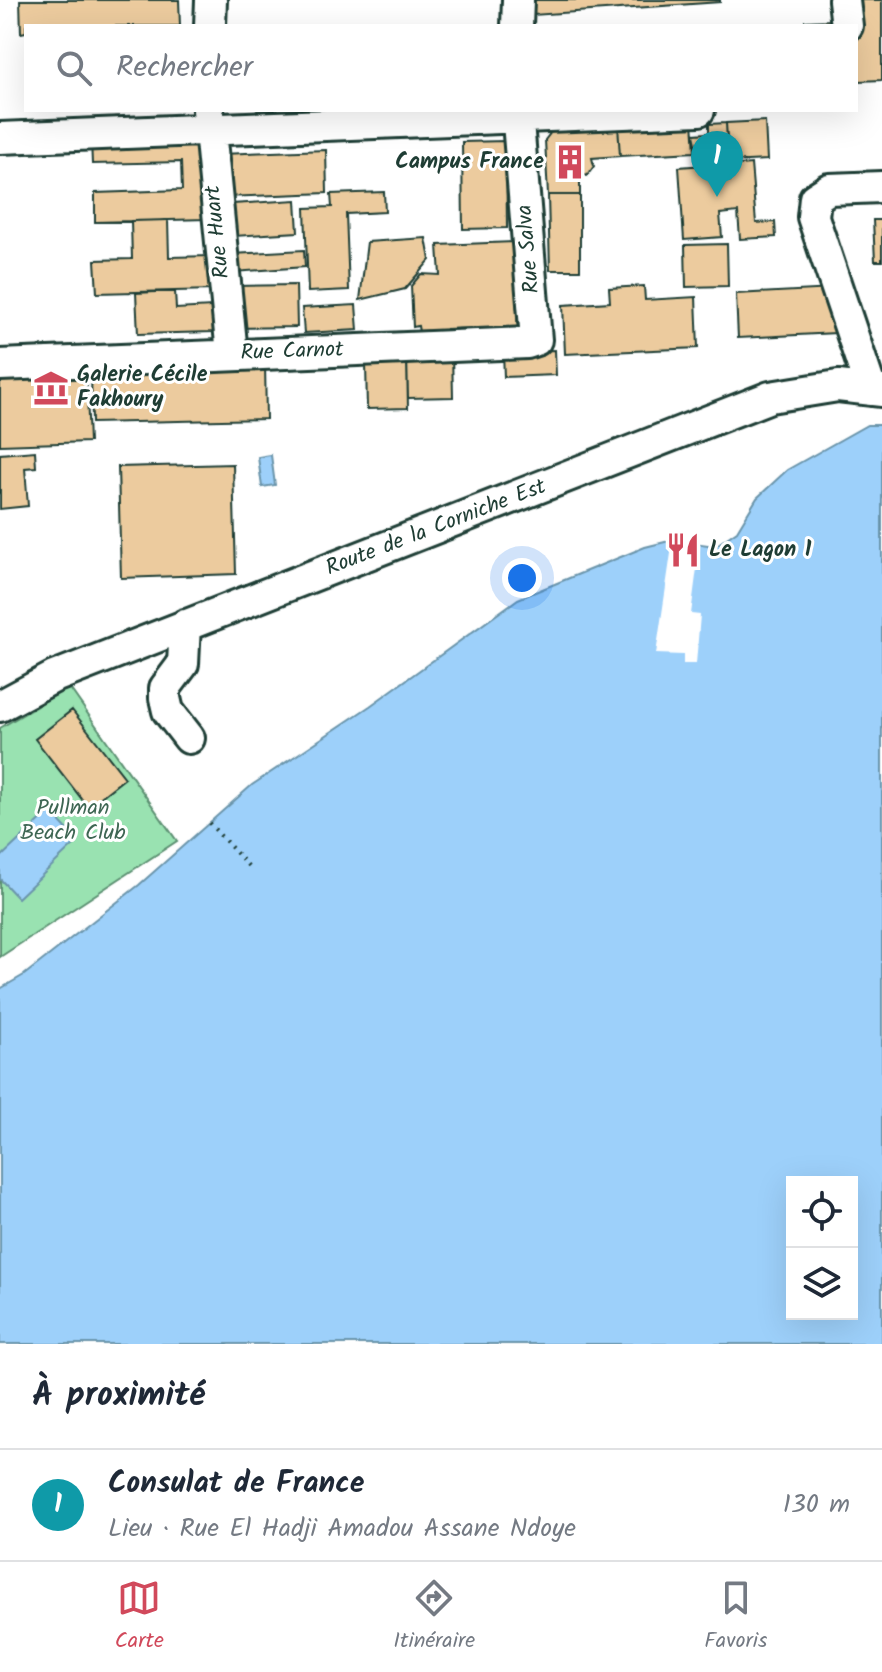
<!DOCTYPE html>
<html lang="fr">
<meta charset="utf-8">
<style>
body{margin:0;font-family:Kalam,sans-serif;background:#f2f2f3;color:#1f2937}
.controls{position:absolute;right:24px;bottom:24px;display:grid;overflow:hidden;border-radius:0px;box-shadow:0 8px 32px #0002}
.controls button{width:72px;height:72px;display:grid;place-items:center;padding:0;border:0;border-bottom:2px solid #e0e1e3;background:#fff;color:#1f2937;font:40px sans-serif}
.you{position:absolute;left:522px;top:578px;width:28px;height:28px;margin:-20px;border:6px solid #fff;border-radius:50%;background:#1a73e8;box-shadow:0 0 0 12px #1a73e833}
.badge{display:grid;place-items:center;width:52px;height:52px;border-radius:50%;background:#d1495b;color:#fff;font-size:26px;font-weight:700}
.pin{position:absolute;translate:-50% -66px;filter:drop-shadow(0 2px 4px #0008)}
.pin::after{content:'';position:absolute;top:42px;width:28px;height:24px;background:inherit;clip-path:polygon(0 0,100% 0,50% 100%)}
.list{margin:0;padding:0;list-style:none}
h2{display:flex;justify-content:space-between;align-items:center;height:104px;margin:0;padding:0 32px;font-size:34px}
h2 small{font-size:26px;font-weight:400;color:#747a83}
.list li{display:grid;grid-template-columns:52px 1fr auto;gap:24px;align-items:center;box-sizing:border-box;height:112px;padding:0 32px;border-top:2px solid #e0e1e3}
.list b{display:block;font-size:30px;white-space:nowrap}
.list p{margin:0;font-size:26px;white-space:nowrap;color:#747a83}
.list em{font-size:26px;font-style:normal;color:#747a83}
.icon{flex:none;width:44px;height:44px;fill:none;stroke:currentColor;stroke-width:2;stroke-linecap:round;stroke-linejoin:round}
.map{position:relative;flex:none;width:882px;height:1344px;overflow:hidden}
.search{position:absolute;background:#fff;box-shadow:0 8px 32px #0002;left:24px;right:24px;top:24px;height:88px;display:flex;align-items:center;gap:20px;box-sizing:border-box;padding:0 28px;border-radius:0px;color:#747a83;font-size:30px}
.sheet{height:216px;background:#fff}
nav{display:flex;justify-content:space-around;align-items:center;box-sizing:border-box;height:112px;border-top:2px solid #e0e1e3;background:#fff;font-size:22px;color:#747a83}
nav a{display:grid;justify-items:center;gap:4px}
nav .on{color:#d1495b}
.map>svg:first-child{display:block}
</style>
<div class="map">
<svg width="882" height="1344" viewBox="0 0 882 1344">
<rect width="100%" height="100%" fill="#fff"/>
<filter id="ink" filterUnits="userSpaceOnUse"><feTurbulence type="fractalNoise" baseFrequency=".0125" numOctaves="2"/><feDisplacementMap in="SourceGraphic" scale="16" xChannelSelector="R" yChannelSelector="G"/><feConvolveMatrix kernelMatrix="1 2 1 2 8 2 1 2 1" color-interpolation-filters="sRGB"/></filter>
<g filter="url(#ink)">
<path fill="#99e2b1" stroke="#5c9072" stroke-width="2" d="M69,687L177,841L0,957V728Z"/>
<path fill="#9dd0fa" stroke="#6b95ab" stroke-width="2" fill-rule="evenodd" d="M867,425H882V1344H0V989L24,975L139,885L252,785L370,706L518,599L645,547L673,540L715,546L737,531L757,498L787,470ZM792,1182H852V1314H792Z
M271,455L275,485L262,487L258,457Z
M50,811L78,841L18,898L0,879V858Z"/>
<path fill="#fff" d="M673,540L700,545L691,614L700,615L696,664H683V655L656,654Z"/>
<path fill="#eccb9e" stroke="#1f3d34" stroke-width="2" d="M20,0H179L180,26H26V32L21,33Z
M532,0H720V2L533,15Z
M854,0H882V80L858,81Z
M834,20L835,26H805V21Z
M693,121L695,152L620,156L618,125Z
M765,121L767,160L728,162L726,123Z
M726,123L727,138L712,139L713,164L700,165L694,134L709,133V124Z
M618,125L620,156L592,158L594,166L587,176L580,172V195H548L545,140L555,127Z
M204,135L206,219L95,222V193L182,190L181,162L92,164L91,139Z
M506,141L507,228L463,229L462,142Z
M326,150L327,193L223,197L221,154Z
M718,164L720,181H730L729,166L751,164L756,223L775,222L776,237L740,239L738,212L720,214L722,237L684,240L679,167Z
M384,192L385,212L346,214L349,290L308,292L305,208L332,207L331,194Z
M548,195H580V270H550Z
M296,200L298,232L234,236L232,204Z
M168,220L169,257L212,256L213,290L97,293L95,260L132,259L131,221Z
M873,220H882V261H875Z
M426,238L430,260L405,289L360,300L367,242Z
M514,242L518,337L471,339V328L446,329L447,337L420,338L418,326L413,327L411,286L421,274L440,275L438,245Z
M727,244L728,286L686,287L685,245Z
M304,250L305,267L233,272L232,254Z
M296,285L297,327L234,328V286Z
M644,286L645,300L696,297L698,348L565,354L563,305L610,302L609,288Z
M834,289L836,333L738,338L736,294Z
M175,291L176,309L212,307L213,332L138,334L136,293Z
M356,305L358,330L304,333L302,308Z
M555,350L556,375L504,377L503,352Z
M452,352L453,397L408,398L407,354Z
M407,362L408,408L367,409L366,363Z
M265,364L266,419L92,423L91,368Z
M86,370L89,442L0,445V374Z
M35,451L36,467L25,468L28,506L0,509V454Z
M233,464L236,574L121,578L118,467Z
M72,710L125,778L88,807L35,739Z"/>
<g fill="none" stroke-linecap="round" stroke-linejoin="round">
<g stroke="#1f3d34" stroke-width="36">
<path id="minor" d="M844,0L847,26
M210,26L211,0
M517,26L518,0
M208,110L232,354
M0,138L699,110
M0,365L527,343L536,340L517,110
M871,390L813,217L815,198L829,189L882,187
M185,625L183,664L165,688V698L168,711L189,738
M0,706L54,677L770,397L838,386L882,391"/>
</g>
<path stroke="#1f3d34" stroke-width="4" stroke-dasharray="2 6" stroke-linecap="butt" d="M209,823L252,870"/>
<use href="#minor" stroke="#fff" stroke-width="30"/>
</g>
</g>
<defs>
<g id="building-bare" transform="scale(2.76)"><path d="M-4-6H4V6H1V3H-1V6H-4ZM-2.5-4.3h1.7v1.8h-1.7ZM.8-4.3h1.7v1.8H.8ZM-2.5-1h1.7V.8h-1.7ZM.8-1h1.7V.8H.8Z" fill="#d1495b" stroke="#fff" stroke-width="2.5" paint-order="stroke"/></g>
<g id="museum-bare" transform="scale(2.76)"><path d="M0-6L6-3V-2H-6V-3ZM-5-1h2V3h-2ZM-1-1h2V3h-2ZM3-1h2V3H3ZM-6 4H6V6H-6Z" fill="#d1495b" stroke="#fff" stroke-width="2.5" paint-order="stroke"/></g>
<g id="restaurant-bare" transform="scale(2.76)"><path d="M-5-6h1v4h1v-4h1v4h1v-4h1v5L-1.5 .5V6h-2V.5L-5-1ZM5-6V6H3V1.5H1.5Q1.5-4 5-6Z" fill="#d1495b" stroke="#fff" stroke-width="2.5" paint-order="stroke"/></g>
</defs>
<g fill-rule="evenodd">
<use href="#building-bare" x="570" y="162"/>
<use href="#museum-bare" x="51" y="388"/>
<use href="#restaurant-bare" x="683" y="550"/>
</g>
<g text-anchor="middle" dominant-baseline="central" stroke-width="6" stroke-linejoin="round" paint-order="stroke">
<g font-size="22" font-weight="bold" fill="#1f3d34" stroke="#fff" text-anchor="start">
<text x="544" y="162" text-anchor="end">Campus France</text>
<text x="77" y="375">Galerie Cécile<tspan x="77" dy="25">Fakhoury</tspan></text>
<text x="709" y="550">Le Lagon 1</text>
</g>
<g font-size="22" fill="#1f3d34" stroke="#fff">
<text transform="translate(218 232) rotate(-96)">Rue Huart</text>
<text transform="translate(529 249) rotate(-95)">Rue Salva</text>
<text transform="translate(292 352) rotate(-2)">Rue Carnot</text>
<text transform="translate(436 528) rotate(-21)">Route de la Corniche Est</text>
</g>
<g font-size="22" fill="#3e6653" stroke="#fff">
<text x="73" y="808">Pullman<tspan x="73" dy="25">Beach Club</tspan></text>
</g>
</g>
</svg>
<div class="controls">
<button><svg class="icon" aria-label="locate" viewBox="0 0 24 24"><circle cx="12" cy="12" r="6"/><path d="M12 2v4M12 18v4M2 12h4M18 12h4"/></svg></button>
<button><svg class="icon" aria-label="layers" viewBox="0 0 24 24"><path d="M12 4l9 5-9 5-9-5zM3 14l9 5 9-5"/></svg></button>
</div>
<div class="you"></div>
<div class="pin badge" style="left:717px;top:197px;background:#0f9aa8">1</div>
<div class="search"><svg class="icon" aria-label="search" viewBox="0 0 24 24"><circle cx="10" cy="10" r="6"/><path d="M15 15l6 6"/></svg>Rechercher</div>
</div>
<section class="sheet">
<h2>À proximité<small></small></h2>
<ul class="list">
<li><span class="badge" style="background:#0f9aa8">1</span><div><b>Consulat de France</b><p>Lieu · Rue El Hadji Amadou Assane Ndoye</p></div><em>130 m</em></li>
</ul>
</section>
<nav>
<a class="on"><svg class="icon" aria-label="map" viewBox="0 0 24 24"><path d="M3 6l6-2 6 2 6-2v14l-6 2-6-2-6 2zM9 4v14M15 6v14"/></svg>Carte</a>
<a><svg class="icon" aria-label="directions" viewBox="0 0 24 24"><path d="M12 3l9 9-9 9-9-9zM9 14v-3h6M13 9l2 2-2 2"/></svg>Itinéraire</a>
<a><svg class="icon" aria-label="saved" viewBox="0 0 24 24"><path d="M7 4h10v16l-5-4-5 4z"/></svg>Favoris</a>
</nav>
